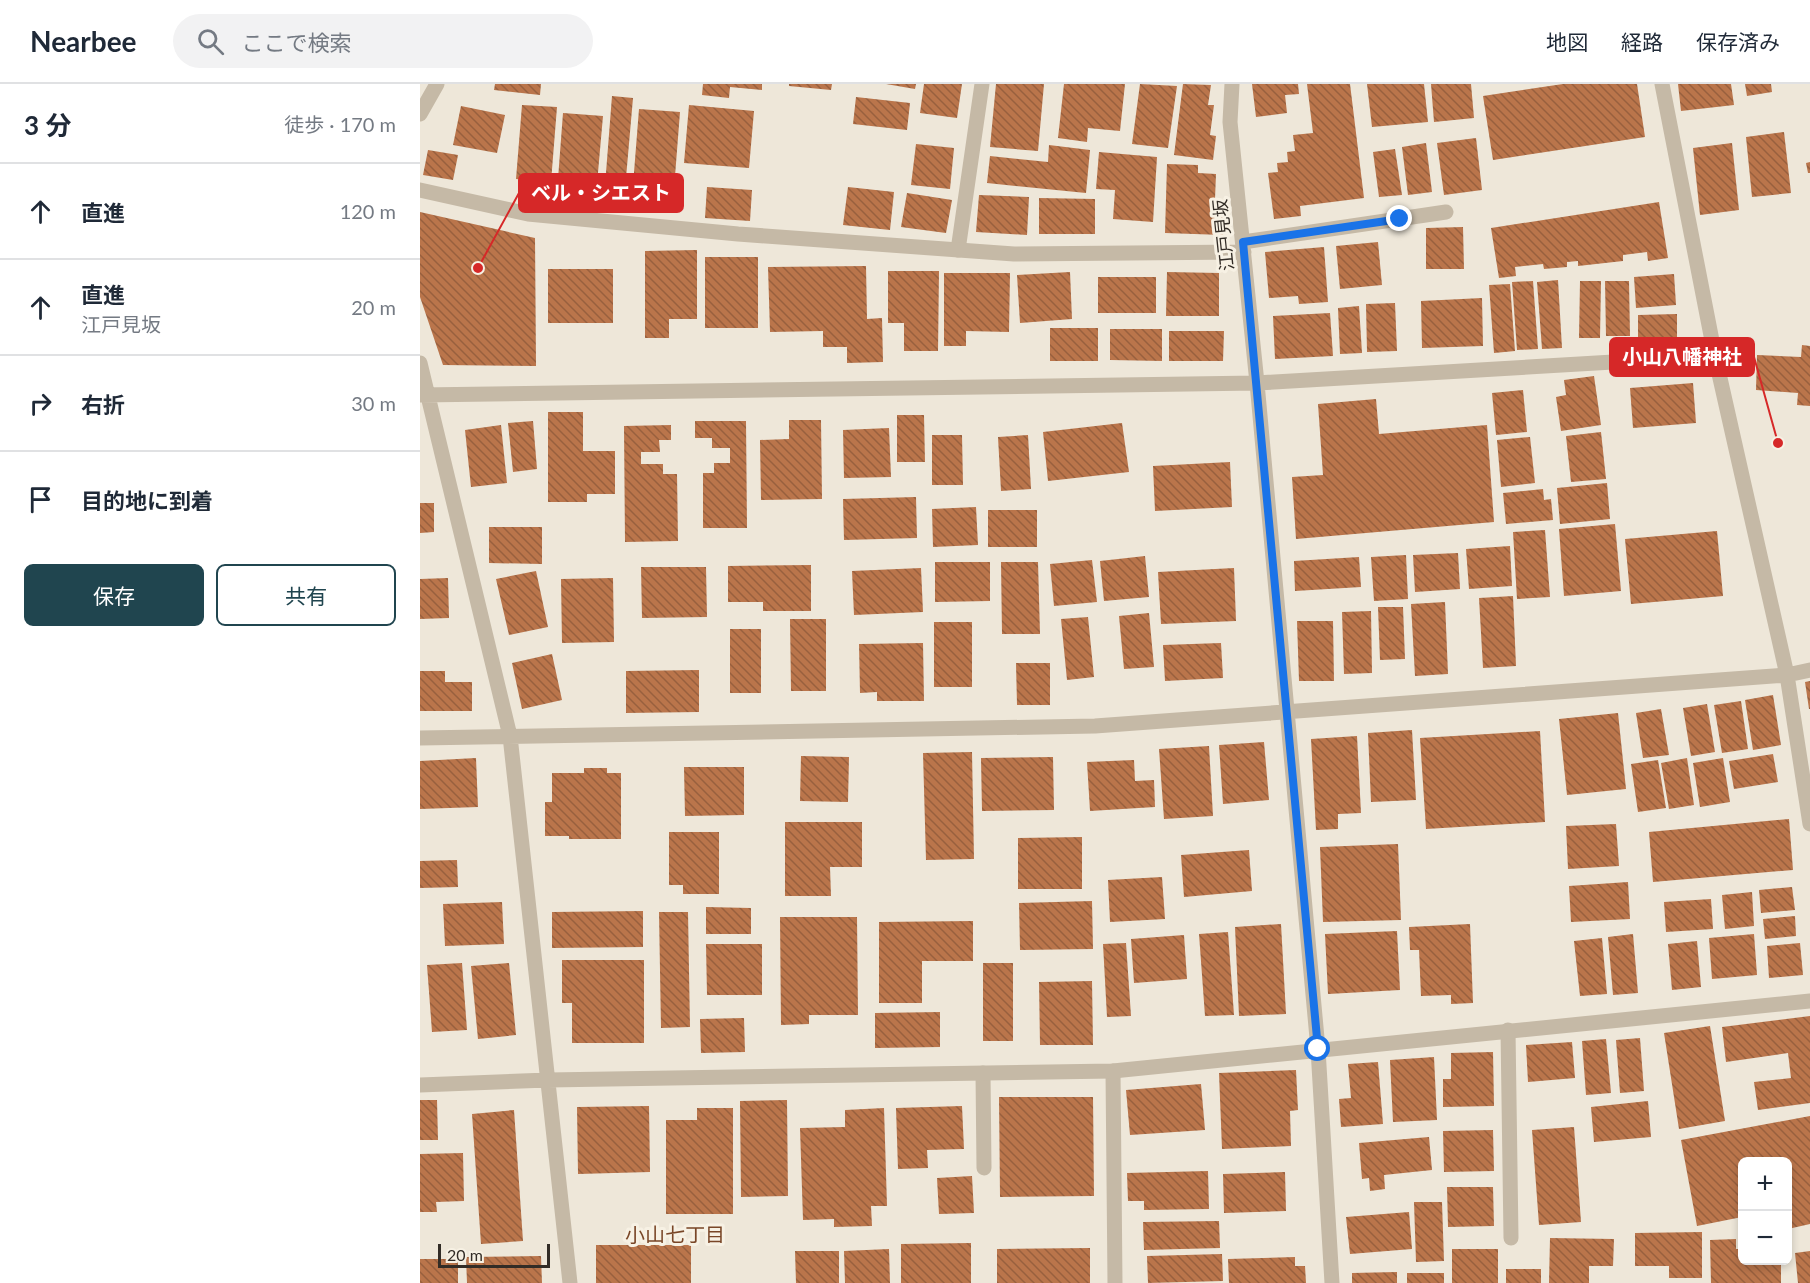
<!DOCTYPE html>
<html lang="ja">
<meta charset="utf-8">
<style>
body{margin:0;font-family:Lato,"Noto Sans JP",sans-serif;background:#f2f2f3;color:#1f2937}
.controls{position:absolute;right:18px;bottom:18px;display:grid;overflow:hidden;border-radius:9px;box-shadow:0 3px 9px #0003}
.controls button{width:54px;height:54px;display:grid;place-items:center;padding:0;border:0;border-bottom:2px solid #e0e1e3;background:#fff;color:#1f2937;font:30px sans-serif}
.scale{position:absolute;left:18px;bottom:15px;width:112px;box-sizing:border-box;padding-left:6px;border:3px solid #322c26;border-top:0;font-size:16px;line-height:21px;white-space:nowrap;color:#322c26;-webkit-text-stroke:4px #f7f1e4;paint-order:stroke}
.stop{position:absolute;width:18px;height:18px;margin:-14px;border:4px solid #1a73e8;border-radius:50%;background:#fff}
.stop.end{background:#1a73e8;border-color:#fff;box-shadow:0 2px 6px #0008}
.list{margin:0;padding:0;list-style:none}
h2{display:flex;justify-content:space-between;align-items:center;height:78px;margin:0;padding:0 24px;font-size:26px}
h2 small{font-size:20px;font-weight:400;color:#747a83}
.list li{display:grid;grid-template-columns:39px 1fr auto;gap:18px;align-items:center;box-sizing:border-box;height:96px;padding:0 24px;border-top:2px solid #e0e1e3}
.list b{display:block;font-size:22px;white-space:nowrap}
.list p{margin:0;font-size:20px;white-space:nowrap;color:#747a83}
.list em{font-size:20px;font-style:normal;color:#747a83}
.actions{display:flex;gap:12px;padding:18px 24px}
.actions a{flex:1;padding:14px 0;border:2px solid #20454f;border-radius:9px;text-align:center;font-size:21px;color:#20454f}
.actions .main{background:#20454f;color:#fff}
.icon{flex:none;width:33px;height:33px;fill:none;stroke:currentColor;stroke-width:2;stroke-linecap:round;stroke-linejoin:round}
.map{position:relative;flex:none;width:1390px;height:1199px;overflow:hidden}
header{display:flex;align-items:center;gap:36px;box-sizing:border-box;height:84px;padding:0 30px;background:#fff;border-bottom:2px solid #e0e1e3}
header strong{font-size:28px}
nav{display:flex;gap:33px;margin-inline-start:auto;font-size:21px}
.search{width:420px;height:54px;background:#f2f2f3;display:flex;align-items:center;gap:15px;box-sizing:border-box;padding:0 21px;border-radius:33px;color:#747a83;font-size:22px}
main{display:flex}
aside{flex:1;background:#fff}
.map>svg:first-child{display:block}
</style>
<header>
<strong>Nearbee</strong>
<div class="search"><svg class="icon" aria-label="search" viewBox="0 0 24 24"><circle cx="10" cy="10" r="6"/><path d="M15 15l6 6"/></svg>ここで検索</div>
<nav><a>地図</a><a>経路</a><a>保存済み</a></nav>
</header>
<main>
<aside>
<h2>3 分<small>徒歩 · 170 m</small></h2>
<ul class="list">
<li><svg class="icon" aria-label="ahead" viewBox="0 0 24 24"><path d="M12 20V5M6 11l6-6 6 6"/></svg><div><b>直進</b></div><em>120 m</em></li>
<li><svg class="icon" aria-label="ahead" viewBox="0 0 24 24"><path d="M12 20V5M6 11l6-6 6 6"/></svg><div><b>直進</b><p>江戸見坂</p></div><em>20 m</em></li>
<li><svg class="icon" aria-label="right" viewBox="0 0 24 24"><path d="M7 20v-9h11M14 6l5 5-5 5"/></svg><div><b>右折</b></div><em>30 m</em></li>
<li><svg class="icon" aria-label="arrive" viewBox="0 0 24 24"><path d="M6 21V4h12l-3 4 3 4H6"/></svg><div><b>目的地に到着</b></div></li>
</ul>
<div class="actions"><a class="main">保存</a><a>共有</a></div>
</aside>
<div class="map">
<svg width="1390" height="1199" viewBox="0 0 1390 1199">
<defs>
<pattern id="building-back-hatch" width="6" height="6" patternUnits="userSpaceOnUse" patternTransform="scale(1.5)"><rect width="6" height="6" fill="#ba754b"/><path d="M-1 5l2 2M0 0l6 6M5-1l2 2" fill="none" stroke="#98603e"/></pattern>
</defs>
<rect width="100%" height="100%" fill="#eee7d9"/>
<path fill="url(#building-back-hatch)" d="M75,0H121L120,11L74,6Z
M283,0H342V6L310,3L309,14L282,11Z
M369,0H412L411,6L369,2Z
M466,0H496L495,5Z
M504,0H542L537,34L500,29Z
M576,0H624L618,67L570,63Z
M644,0H705L700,47L668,44L667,58L638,54Z
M720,0L757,2L748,64L712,60Z
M763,0L791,1L788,21H794L790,51L796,52L793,76L754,71Z
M832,0H878L879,10L865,11L867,29L836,33Z
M887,0H930L944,114L880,122L881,132L854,135L848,89L858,88L857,79L868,78L867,68L875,67L873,51L893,49Z
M947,0H1004L1008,38L952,43Z
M1011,0H1051L1054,34L1014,38Z
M1143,0H1217L1225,53L1073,76L1063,12Z
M1258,0H1311L1314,21L1261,27Z
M1325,0H1351L1352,8L1327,12Z
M192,12L213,14L203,128L183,127Z
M436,13L490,19L487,46L433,40Z
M102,21L137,23L131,98L96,95Z
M269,21L334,27L329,84L264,79Z
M41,22L85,31L77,69L33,61Z
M219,25L260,28L254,105L213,101Z
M143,29L183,32L176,111L137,108Z
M1364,48L1371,109L1332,113L1326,53Z
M1056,54L1062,106L1024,111L1017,59Z
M1006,59L1012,108L988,111L982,63Z
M1312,59L1319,126L1280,131L1273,64Z
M496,60L534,64L530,105L491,101Z
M629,61L670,66L666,109L567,99L570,72L628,78Z
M975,65L982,111L959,113L953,68Z
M8,66L38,71L33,96L3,91Z
M679,68L737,73L733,138L693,135L695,106L676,105Z
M1390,78V89H1388L1386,79Z
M747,80L778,81V89L796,90L795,115H804L803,151L745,149Z
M287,103L332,106L330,137L285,134Z
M428,103L474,108L470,146L423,141Z
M487,109L532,116L526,149L481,143Z
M559,111L609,113L607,151L556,148Z
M619,114L675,115V150H619Z
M1239,118L1248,174L1228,177L1227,168L1203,171V177L1158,182V177L1147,178V183L1124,185L1123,180L1095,183L1096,192L1079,194L1071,144Z
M0,128L115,154L116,282L23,281L0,213Z
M1043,143L1044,185H1006V144Z
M958,158L962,201L920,205L916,162Z
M904,163L908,218L879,220L878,212L849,214L845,168Z
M277,166V235H249V254H225V167Z
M285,173H338V244H285Z
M446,182L447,235L462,234L463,278L427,279V263H403V247L350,248L348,183Z
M128,185H193V239H128Z
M468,187H519L518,267H484V239H468Z
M650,188L652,235L600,239L597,191Z
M747,188L799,189V232H746Z
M524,189H590L589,248L546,247V262H524Z
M1254,190L1256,221L1216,224L1214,193Z
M678,193H736V229H678Z
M1138,196L1142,264L1122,265L1117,198Z
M1113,197L1118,265L1097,266L1092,198Z
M1160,197H1181L1180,254H1159Z
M1185,197H1209L1210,252H1186Z
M1090,200L1095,267L1074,269L1069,201Z
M1062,214L1063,262L1002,264L1001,217Z
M975,219L977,267L947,268L946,220Z
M939,222L942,269L920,270L918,224Z
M910,229L913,272L855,275L853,232Z
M1257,230V257L1218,258V231Z
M630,244H678V277H630Z
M690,245H742V277L690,276Z
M749,247H804L803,277H749Z
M1382,261L1390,262V322L1377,321L1378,309L1336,306L1337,271L1381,273Z
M1174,292L1181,341L1141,347L1136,313L1146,311L1144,296Z
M1273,299L1276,339L1213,344L1210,304Z
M1103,306L1107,348L1076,351L1072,309Z
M956,315L959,350L1067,341L1074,438L876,455L872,393L903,391L898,320Z
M128,328H163V367H195V410H167V418H128Z
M477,331H504L505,378H477Z
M369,336H401L402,415L341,416L340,356L369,355Z
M113,337L117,385L93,388L88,339Z
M275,337H326L327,444H283V389H294V379H310V364H292V354H275Z
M702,339L709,388L628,397L623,348Z
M81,341L87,399L51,403L45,346Z
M251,341V356H239L240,368H221V380H243V390H257L258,457L205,458L204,342Z
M469,344L471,393L424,394L423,346Z
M1181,348L1186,395L1151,398L1146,352Z
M512,351H542L543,401H512Z
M608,351L611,405L581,407L578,353Z
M1110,353L1115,399L1081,403L1077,356Z
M810,378L812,423L735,427L733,382Z
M1187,399L1190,435L1140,440L1137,404Z
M1123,405L1124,416L1131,415L1133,436L1086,440L1083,409Z
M496,413L497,454L424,456L423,415Z
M0,419H14V448L0,449Z
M556,423L558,461L513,463L512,425Z
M568,426H617V463H568Z
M1195,440L1201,507L1144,512L1139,445Z
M69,443H122V480L69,479Z
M1125,446L1130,513L1097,515L1093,448Z
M1297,447L1303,512L1211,520L1205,455Z
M1090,462L1092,502L1049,505L1046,465Z
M1038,469L1040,505L995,508L993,471Z
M986,471L988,515L954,517L951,473Z
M725,472L729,513L684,517L680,477Z
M939,473L941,503L875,507L874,477Z
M672,476L677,518L634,522L630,480Z
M515,478H570V517L515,518Z
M581,478H618L620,550H582Z
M391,481V527H343V518H308V482Z
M221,483H286L287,533L222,534Z
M501,484L503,528L434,531L432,487Z
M814,484L816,537L741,540L738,488Z
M116,487L128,543L89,551L76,495Z
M28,494L29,534L0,535V495Z
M193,494L194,558L142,559L141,495Z
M1093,512L1096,582L1063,584L1059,514Z
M1025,518L1028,590L995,592L991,520Z
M958,523H983L985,575L960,576Z
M951,527L952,589L924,590L922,528Z
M729,529L734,583L704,585L699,532Z
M668,533L674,593L647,596L641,535Z
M370,535H406V607H371Z
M877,537H913L914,597H879Z
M514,538H552V603H514Z
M310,545H341V609H310Z
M503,559L504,617H457V608L440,609L439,560Z
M801,559L803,594L745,597L743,561Z
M132,570L142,616L102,625L92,579Z
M596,579H630V621H597Z
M279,586V628L206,629V587Z
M0,587H25V598H52V627H0Z
M1390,597V625H1389L1385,598Z
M1353,611L1361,661L1333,666L1325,616Z
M1321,617L1328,665L1302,669L1294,621Z
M1287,620L1295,668L1271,672L1263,624Z
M1241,625L1249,671L1223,674L1216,629Z
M1198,629L1206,705L1147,711L1139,635Z
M992,646L996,716L951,718L948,649Z
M1120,647L1125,738L1006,745L1000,654Z
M937,652L941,729L918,730V745L896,746L891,655Z
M844,658L849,716L803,720L799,661Z
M789,662L793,732L744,735L739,665Z
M552,668L554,775L506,776L503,669Z
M1353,670L1358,698L1314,705L1309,677Z
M381,672L429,673L428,718L380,717Z
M633,673L634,726L562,727L561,674Z
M56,674L58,723L0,725V677Z
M1267,674L1274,721L1249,725L1241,679Z
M1303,674L1310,718L1280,723L1273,679Z
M714,676L715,697L734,696L735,723L670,727L667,678Z
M1238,676L1246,724L1218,728L1211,680Z
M264,683H324V731L265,732Z
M164,684H187V689H201V755H149V752H125V718H132V689H164Z
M1369,735L1373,786L1233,798L1229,748Z
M365,738H442V783H410L411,812H365Z
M1196,740L1199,782L1148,785L1146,742Z
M249,748H299V810H263V801H249Z
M662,753V805H598V754Z
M978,760L981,836L903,838L900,763Z
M829,766L832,807L764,813L761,771Z
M37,776L38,803L0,804V777Z
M742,793L745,835L690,838L688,796Z
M1208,798L1210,835L1151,838L1149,802Z
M1372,803L1375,826L1341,829L1339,806Z
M1332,808L1334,842L1305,845L1302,811Z
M1291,815L1293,845L1246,848L1244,818Z
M672,817L673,865L600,866L599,819Z
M82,818L84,860L25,862L23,820Z
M286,823L331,824V850H286Z
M223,827V863L132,864V828Z
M239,828H268L270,943L241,944Z
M1375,832L1376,852L1345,855L1343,835Z
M360,833H437L438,931H389V940L361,941Z
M553,837V877H502V919H459V838Z
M861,840L866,930L819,932L815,843Z
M1050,840L1053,919L1031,920V911L1001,912L999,866H990L989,843Z
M977,847L980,906L908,910L905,850Z
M808,848L814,931L785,932L779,850Z
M1213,850L1218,909L1193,911L1188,853Z
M1334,850L1337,891L1292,895L1289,854Z
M764,851L767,895L714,899L711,855Z
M1182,854L1187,910L1160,912L1154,857Z
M1277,857L1281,903L1252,906L1248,860Z
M706,859L711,932L687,933L683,860Z
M1380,859L1383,891L1349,894L1347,862Z
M286,860H342V911H287Z
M142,876H224V959H152V919H142Z
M42,879L47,946L12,948L7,881Z
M89,879L96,951L58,955L51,882Z
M563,879H593V957H563Z
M672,897L673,961H620L619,898Z
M520,928V963L455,964V929Z
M1390,932V1019L1338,1026L1334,998L1371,994L1368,969L1306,978L1302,943Z
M324,934L325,968L281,969L280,935Z
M1290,942L1305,1037L1259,1045L1244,949Z
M1220,954L1224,1007L1200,1009L1196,956Z
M1186,955L1191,1009L1166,1011L1162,957Z
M1152,958L1155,994L1108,998L1106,961Z
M1073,968L1074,1022L1023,1023V995H1031V969Z
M1014,973L1017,1036L973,1038L970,976Z
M958,978L963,1040L921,1043L919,1015L931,1014L928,980Z
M876,986L878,1026L870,1027L871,1062L802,1065L799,989Z
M781,1000L785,1046L710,1051L706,1006Z
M579,1013H673L674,1112L580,1113Z
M0,1016H17L18,1056H0Z
M367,1016L368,1112L321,1113L320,1017Z
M1228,1017L1231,1053L1174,1058L1171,1023Z
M229,1022L230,1088L158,1090L157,1023Z
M542,1022L544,1065L507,1066L508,1084L478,1085L476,1024Z
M277,1024H313V1130H246V1036H277Z
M464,1024L467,1122H451L452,1142L414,1143V1135L383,1136L380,1044L425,1043V1026Z
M94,1026L103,1157L61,1160L52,1030Z
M1390,1032V1140L1368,1145V1078H1322V1133L1277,1142L1261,1056Z
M1154,1043L1161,1138L1119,1141L1112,1046Z
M1073,1046L1074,1087L1024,1088L1023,1047Z
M1009,1053L1012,1086L964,1091L965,1105L950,1107L949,1094L942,1095L939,1059Z
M43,1069L44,1117L16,1118L17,1128H0V1070Z
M788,1087L789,1125L724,1126V1117H708L707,1089Z
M865,1088L866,1127L804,1129L803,1090Z
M552,1092L554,1129L519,1130L517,1094Z
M1027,1103H1073L1074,1142L1028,1143Z
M994,1118H1022L1024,1177L996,1178Z
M989,1128L992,1165L930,1170L926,1133Z
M799,1137L800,1164L724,1166L723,1138Z
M1282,1148V1194H1249V1182H1215V1149Z
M1130,1154L1194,1155L1193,1182H1169V1199H1129Z
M1316,1155V1165H1322V1176H1361V1199H1291L1290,1156Z
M551,1159V1199H481V1160Z
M176,1161H271V1199H176Z
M670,1164V1199H577V1165Z
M469,1165L470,1199H425L424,1167Z
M1032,1165H1078V1199H1032Z
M375,1167H419V1199H376Z
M1390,1167V1199H1378L1375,1169Z
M802,1170L803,1197L728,1199L727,1172Z
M121,1172L122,1199H47L46,1173Z
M875,1173V1182H885L886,1199H809L808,1175Z
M0,1175H38V1199H0Z
M1086,1185H1121V1199H1086Z
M977,1188V1199H932V1189Z
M987,1189H1024V1199H987Z"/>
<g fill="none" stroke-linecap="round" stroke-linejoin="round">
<path stroke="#c5b9a6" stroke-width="15" d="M823,158L1026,128
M538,166L562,0
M1088,946L1091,1154
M693,987L695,1199
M563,989L564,1084"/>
<path stroke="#c5b9a6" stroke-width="15" d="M812,0L810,38L837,299L898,965L912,1199
M1242,0L1295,272L1367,591L1390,740
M0,30L17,0
M0,106L108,130L318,150L594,170L824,168
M0,279L90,652L150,1199
M0,311L837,299L1295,272
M0,654L675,642L1367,591L1390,586
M0,1001L128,996L693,987L1390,917"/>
</g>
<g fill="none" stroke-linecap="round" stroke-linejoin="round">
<path stroke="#1a73e8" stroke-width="8" d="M898,965L823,158L980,135"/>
</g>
<g text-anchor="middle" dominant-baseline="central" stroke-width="6" stroke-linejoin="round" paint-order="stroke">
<g font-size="18" fill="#322c26" stroke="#f7f1e4">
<text transform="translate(803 151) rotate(-96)">江戸見坂</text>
</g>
<g font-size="20" fill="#794627" stroke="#f7f1e4">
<text x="255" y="1150">小山七丁目</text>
</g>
</g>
<path fill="none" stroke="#d62828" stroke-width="2" d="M58 184L99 109M1358 359L1334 273"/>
<g fill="#d62828" stroke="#f7f1e4" stroke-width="2">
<circle cx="58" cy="184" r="6"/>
<circle cx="1358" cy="359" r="6"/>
</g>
<g fill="#d62828" stroke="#d62828" stroke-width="2">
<rect x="99" y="90" width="164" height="38" rx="6"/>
<rect x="1190" y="254" width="144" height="38" rx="6"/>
</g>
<g font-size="20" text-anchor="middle" font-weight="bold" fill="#fff">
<text x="181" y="116">ベル・シエスト</text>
<text x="1262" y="280">小山八幡神社</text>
</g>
</svg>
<div class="controls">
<button>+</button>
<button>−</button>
</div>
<div class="scale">20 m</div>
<div class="stop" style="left:898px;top:965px"></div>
<div class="stop end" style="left:980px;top:135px"></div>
</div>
</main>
